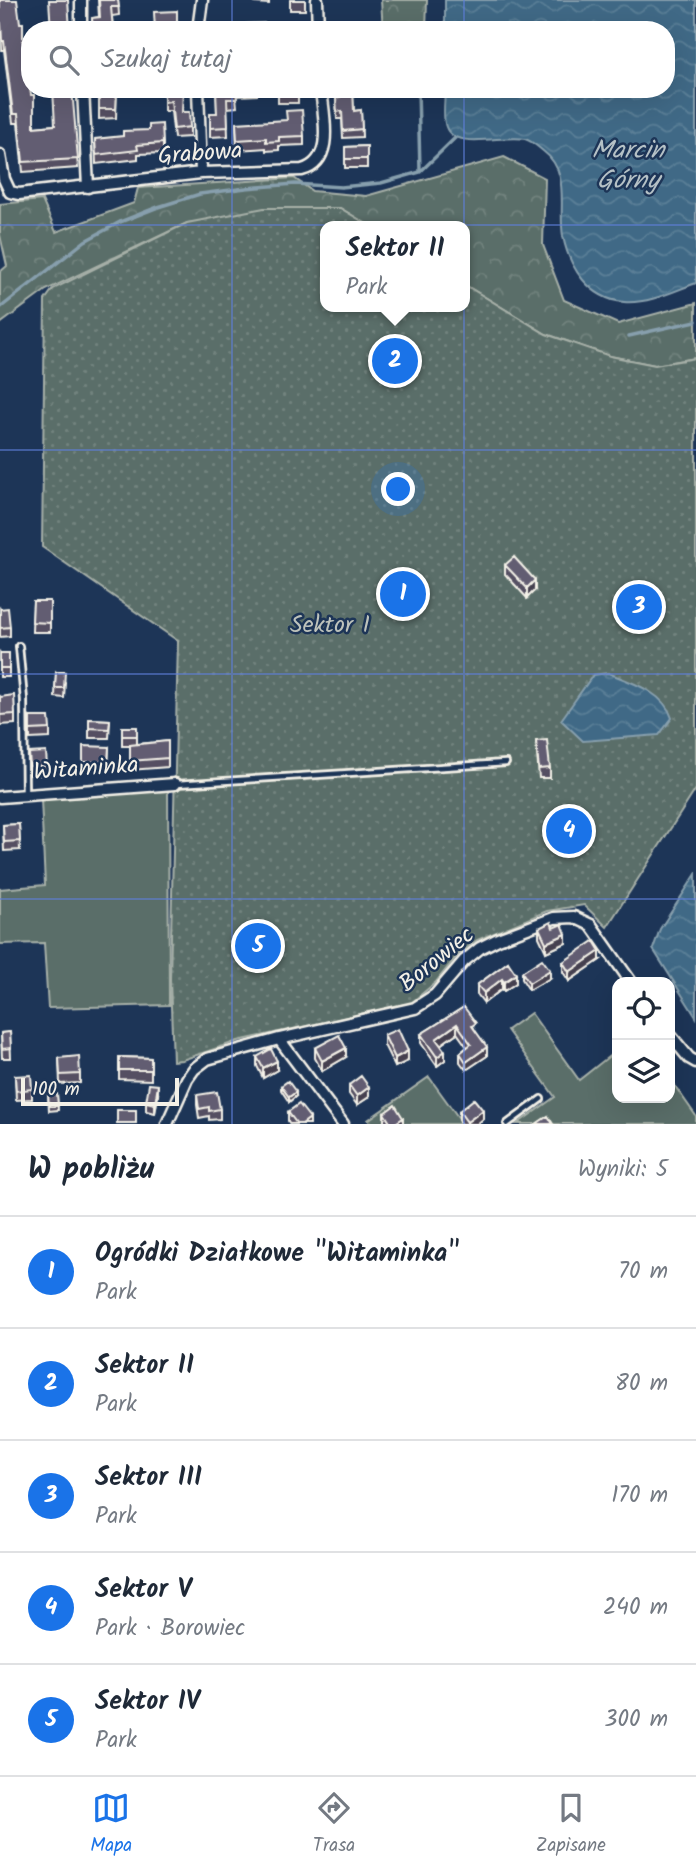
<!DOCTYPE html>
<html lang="pl">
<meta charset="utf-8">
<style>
body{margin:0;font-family:Kalam,sans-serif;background:#f2f2f3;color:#1f2937}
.controls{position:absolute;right:21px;bottom:21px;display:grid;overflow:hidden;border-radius:14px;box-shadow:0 7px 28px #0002}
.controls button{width:63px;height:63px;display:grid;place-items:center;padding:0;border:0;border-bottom:2px solid #e0e1e3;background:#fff;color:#1f2937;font:35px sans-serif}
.scale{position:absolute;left:21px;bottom:18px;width:158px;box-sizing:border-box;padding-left:7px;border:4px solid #f4f1e8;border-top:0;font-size:19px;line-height:24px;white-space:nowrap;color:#f4f1e8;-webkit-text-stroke:5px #1d3557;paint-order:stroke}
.you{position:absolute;left:399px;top:490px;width:24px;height:24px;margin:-18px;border:5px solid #fff;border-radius:50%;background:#1a73e8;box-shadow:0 0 0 10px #1a73e833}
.badge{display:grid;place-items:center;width:46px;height:46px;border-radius:50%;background:#1a73e8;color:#fff;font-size:23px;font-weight:700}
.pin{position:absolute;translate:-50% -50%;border:4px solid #fff;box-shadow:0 2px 7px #0006}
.popup{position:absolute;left:320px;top:221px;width:150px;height:91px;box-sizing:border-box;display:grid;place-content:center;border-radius:14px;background:#fff;filter:drop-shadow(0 2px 5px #0005);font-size:23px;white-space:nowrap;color:#747a83}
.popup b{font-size:26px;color:#1f2937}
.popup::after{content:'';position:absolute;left:50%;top:100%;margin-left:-14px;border:14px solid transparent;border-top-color:#fff}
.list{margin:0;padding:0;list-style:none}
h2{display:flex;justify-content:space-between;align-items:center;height:91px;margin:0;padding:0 28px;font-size:30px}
h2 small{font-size:23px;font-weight:400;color:#747a83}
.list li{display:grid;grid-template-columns:46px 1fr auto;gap:21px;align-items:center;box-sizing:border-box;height:112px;padding:0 28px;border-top:2px solid #e0e1e3}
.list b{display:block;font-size:26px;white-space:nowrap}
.list p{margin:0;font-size:23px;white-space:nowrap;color:#747a83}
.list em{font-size:23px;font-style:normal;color:#747a83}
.icon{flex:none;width:38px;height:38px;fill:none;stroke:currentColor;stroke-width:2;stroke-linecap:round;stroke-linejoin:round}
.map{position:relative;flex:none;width:696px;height:1124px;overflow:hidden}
.search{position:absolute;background:#fff;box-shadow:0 7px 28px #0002;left:21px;right:21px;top:21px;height:77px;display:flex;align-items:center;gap:18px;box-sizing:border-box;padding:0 24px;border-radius:28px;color:#747a83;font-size:26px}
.sheet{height:651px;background:#fff}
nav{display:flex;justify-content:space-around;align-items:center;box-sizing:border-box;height:98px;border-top:2px solid #e0e1e3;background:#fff;font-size:19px;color:#747a83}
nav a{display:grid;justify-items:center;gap:4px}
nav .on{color:#1a73e8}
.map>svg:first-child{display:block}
</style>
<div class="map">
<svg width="696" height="1124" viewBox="0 0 696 1124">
<defs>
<pattern id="forest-crowns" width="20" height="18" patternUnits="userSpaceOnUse" patternTransform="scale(1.75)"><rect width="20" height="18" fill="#5a6e69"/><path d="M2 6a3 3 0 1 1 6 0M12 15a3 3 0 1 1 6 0" fill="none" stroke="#72837e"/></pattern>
<pattern id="garden-dots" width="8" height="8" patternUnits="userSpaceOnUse" patternTransform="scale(1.75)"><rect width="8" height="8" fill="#5a6e69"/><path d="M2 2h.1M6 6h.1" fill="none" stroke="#72837e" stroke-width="1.8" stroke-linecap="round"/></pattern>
<pattern id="water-waves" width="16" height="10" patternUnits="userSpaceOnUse" patternTransform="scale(1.75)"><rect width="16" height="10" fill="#3f6986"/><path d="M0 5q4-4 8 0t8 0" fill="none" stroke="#5b7f97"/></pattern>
</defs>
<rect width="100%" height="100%" fill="#1d3557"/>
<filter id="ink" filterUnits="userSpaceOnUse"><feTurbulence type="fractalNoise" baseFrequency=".0143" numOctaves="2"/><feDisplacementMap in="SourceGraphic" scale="14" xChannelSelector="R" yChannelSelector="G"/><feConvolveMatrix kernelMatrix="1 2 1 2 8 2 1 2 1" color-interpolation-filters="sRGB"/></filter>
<g filter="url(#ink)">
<path fill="#5a6e69" stroke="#a7b0a8" stroke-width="2" d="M168,788L169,1005L48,1008L44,943L0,944V889L45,885L41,799Z
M531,1013L579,1080L617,1050V1098H670V1079L696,1116V1124H517L555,1097L507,1030Z
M429,1077L463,1124H372L368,1120Z"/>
<path fill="url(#forest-crowns)" stroke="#a7b0a8" stroke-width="2" d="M381,0H427L426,30H383Z
M504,157L545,178L543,245L564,300L618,324L696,303V358L655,365L610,356L546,334L465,285V226H370L340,208L187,223L46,290L0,324V272L7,266L0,235V204L42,200L56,232L134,203L138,188L294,178L312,191L366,196Z"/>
<path fill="url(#garden-dots)" stroke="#a7b0a8" stroke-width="2" d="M264,208H340L370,226H325V307H465V285L546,334L610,356L655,365L696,358V789L607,927L584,905L547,911L477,940L457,956L436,982L411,1003L238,1041L182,1060L173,1061L170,979L178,641L42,547L45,300L53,289L187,223Z"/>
<path fill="url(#water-waves)" stroke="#879fad" stroke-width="2" d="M445,0H696V283C674,291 648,304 624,302C589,299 569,267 563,236C558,206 571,172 543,151C538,147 532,141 525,139C505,134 454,151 446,127C442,117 445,100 445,89H666V30H445Z
M608,673C631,682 664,692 672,718L659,735L583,741L561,720L593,675Z
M696,874V1017L653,949L660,929Z"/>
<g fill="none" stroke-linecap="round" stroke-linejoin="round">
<path stroke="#879fad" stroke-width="3.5" d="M418,89L420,171
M0,308L85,241L120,222L158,207L200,194L246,188L295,184L341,187L381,183L420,172L455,138
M629,336L696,321"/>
<g stroke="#f4f1e8" stroke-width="10">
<path id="lane" d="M19,646L24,700L25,794
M176,784L506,763
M507,1124L541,1099"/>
</g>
<g stroke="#f4f1e8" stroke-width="15">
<path id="street" d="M317,0L318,30
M81,30V0
M198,30L202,0
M83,89L88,187
M198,89L201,173
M0,155L4,179L10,192L19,194L201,173L302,170C336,161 323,115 321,89
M0,797L175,784
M670,1035L689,1058L696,1062
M279,1039L343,1124
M167,1124L187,1079L194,1069L207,1059L279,1039L415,1008L435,995L464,961L480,948L498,939L554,918L574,917L591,925L631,982"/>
</g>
<use href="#lane" stroke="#1d3557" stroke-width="4.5"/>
<use href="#street" stroke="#1d3557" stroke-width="10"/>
</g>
<path fill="#545062" stroke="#f4f1e8" stroke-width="2" d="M0,0L20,23L23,41L34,127L54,125L73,112L78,168L23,172L18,123H13L4,50H2L1,33H0Z
M98,0H118L119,15L112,16L113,30H92V18L99,17Z
M255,0H269V4L255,3Z
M290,0H305V10H290Z
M177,11V30H154Z
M99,89H117L116,118L99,119Z
M164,89L183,112L190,127V137L174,138L171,111H164Z
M216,89H257V95L236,96L237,107L227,108L228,136L210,137V113H217Z
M278,89H298V103H278Z
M338,89H372V94L353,95L354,111L361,110L362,137L343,138L342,119H337L336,98H339Z
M236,123L304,136V145L279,146V150L266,151V148L237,150Z
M95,139L163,143V153L138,154V159L96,164Z
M367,146V168H345V147Z
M505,565L535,590L527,598L505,574Z
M33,601H50V632H32Z
M0,609L10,627V636L0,637Z
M0,653L9,668V677H0Z
M56,672L65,682L64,698L55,697Z
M0,697L15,714V724L0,725Z
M30,717L50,729V738L30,739Z
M89,719L110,720L109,738H89Z
M122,727H137V744L168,741V767L130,770V746H122Z
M536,741L550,768V778H539Z
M109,747L108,771H83V762Z
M29,753L47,766V775H30Z
M19,824L20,850L4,851L3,825Z
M539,928L566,943L546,952L539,937Z
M600,960L569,981L563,972V962Z
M508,962L516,983L504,991L502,989L484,1003L477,994V985Z
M522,972L550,978L529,990L522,979Z
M464,1007L487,1056L466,1070L460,1062V1053L467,1047L457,1033L440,1045L445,1060L437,1066L421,1043V1034Z
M10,1032L11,1058H2L1,1033Z
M384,1035L408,1061L395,1067L384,1045Z
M315,1048L346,1057L322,1071L315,1058Z
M119,1057L151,1058V1080L119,1079Z
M257,1057L277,1070L263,1078L257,1066Z
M59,1058L80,1074V1083L60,1084Z
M15,1076L32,1089V1099L16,1100Z
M349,1085L369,1097L357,1105L349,1094Z
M281,1086L296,1096L289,1102L281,1090Z
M48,1094H57L58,1110L49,1111Z
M158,1095L155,1113L146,1111V1102Z
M197,1095L220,1109V1119L209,1120V1116L199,1118L197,1105Z
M459,1111L483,1119L477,1124H461L459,1120Z
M288,1112L310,1124H290L288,1121Z
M384,1113L403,1124H385L384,1122Z"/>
<path fill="#454150" stroke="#f4f1e8" stroke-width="2" d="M535,580V590L527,598V588Z
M566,934V943L546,952V943Z
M600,951V960L569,981V972Z
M550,970V978L529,990V983Z
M516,974V983L504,991V982Z
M502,979V989L484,1003V993Z
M457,1024V1033L436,1048V1039Z
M487,1047V1056L466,1070V1062Z
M346,1048V1057L322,1071V1061Z
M408,1051V1061L395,1067V1058Z
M445,1051V1060L437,1066V1057Z
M277,1061V1070L263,1078V1068Z
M158,1085V1095L155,1113V1104Z
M369,1087V1097L357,1105V1096Z
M296,1092V1096L289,1102V1097Z
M483,1110V1119L477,1124H467V1122Z
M310,1118V1124H302Z
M403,1118V1124H394Z"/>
<path fill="#625d72" stroke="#f4f1e8" stroke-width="2" d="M0,0H17L20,23H23V41H25L30,89L31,95H34V127L55,125L53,89H72L78,159L23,162L18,114H13L4,41H2L1,23H0Z
M49,0H68L70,30H51Z
M99,0H118L119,7H111L113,30H93L92,18L100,17Z
M177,11V25H167V30H155L154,12Z
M264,23V30H245V24Z
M300,27V30H281L280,28Z
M99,89H117L116,109H99Z
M164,89H183L182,112H189L190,127L174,129L171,101L164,102Z
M216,89H236L237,99H227L228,127L210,128V113H217Z
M278,89H298V93L278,94Z
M339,89H353L354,111L361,110L362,129L343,131L342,111L337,112L336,98L340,97Z
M302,110L304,136L279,137V141L266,142V138L237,140L236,123L287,120L286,111Z
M162,124L163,143L137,145L138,150L96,155L95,139L123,136V131L149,130V125Z
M367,146V159H345V147Z
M514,557L535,580L527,588L505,565Z
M33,601H50V623L32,622Z
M8,608L10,627L0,628V609Z
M0,653H9V668H0Z
M56,672H65L64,688H55Z
M14,695L15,714L0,715V697Z
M30,717H49L50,729L30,730Z
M89,719L110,720L109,729L89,728Z
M122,727H137V736H122Z
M547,740L550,768L539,769L536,741Z
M168,741V758L130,761V745Z
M83,746L109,747L108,762H83Z
M46,752L47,766H30L29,753Z
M19,824L20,841L4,842L3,825Z
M551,922L553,928L562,924L566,934L546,943L539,928Z
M594,941L600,951L569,972L563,962Z
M542,959L550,970L529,983L522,972Z
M508,962L516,974L504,982L502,979L484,993L477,985Z
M464,1007L476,1023L472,1026L487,1047L466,1062L460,1053L471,1044L457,1024L436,1039L445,1051L437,1057L421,1034Z
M398,1029L408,1051L395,1058L384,1035Z
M10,1032L11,1048L2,1049L1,1033Z
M339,1035L346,1048L322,1061L315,1048Z
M271,1049L277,1061L263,1068L257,1057Z
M79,1056L80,1074L60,1075L59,1058Z
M119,1057L151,1058V1070H119Z
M31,1075L32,1089L16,1091L15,1076Z
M361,1076L369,1087L357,1096L349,1085Z
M288,1081L296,1092L289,1097L281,1086Z
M149,1084L158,1085L155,1104L146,1102Z
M217,1092L220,1109L209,1111V1107L199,1109L197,1095Z
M48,1094H57L58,1106H49Z
M474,1099L483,1110L467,1122L459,1111Z
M299,1104L310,1118L302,1124H297L288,1112Z
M395,1105L403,1118L394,1124H391L384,1113Z
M117,1110H136V1123H117Z
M548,1116L553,1124H536Z"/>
</g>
<path fill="none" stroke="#5e7fdd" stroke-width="2" stroke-opacity="0.55" d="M232,0V30M464,0V30M232,89V1124M464,89V1124M0,225H696M0,450H696M0,674H696M0,899H696"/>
<g text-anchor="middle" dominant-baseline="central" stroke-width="5" stroke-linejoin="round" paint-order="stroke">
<g font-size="24" fill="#f4f1e8" stroke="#1d3557">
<text transform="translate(200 154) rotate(-4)">Grabowa</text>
<text transform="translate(86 769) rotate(-4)">Witaminka</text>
<text transform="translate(437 960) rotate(-39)">Borowiec</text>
</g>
<g font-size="24" fill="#bec3bc" stroke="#1d3557">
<text x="330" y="625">Sektor I</text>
</g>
<g font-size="26" font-style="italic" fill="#b5c1c6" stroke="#1d3557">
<text x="628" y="151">Marcin<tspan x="628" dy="30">Górny</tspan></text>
</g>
</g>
</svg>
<div class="controls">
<button><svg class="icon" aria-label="locate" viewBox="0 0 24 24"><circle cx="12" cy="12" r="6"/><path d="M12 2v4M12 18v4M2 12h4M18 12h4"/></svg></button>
<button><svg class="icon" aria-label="layers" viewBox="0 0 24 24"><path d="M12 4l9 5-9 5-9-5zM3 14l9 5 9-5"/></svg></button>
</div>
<div class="scale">100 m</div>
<div class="you"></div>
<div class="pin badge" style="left:403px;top:594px">1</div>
<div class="pin badge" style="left:395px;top:361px">2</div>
<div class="popup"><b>Sektor II</b>Park</div>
<div class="pin badge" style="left:639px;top:607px">3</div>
<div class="pin badge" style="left:569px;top:831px">4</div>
<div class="pin badge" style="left:258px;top:946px">5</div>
<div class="search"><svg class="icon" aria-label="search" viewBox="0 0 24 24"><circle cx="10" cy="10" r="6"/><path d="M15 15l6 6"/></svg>Szukaj tutaj</div>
</div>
<section class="sheet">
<h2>W pobliżu<small>Wyniki: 5</small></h2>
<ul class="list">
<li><span class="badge">1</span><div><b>Ogródki Działkowe &quot;Witaminka&quot;</b><p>Park</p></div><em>70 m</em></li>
<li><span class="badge">2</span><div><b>Sektor II</b><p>Park</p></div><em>80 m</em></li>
<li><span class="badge">3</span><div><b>Sektor III</b><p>Park</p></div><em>170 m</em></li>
<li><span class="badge">4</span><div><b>Sektor V</b><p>Park · Borowiec</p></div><em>240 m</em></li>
<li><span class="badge">5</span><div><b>Sektor IV</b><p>Park</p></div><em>300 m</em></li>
</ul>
</section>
<nav>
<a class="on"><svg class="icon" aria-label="map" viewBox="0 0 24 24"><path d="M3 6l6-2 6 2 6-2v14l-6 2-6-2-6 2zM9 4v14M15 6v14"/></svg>Mapa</a>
<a><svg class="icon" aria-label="directions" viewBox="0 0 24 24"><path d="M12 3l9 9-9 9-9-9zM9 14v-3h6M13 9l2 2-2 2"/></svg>Trasa</a>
<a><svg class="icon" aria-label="saved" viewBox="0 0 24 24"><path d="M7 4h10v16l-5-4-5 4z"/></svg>Zapisane</a>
</nav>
